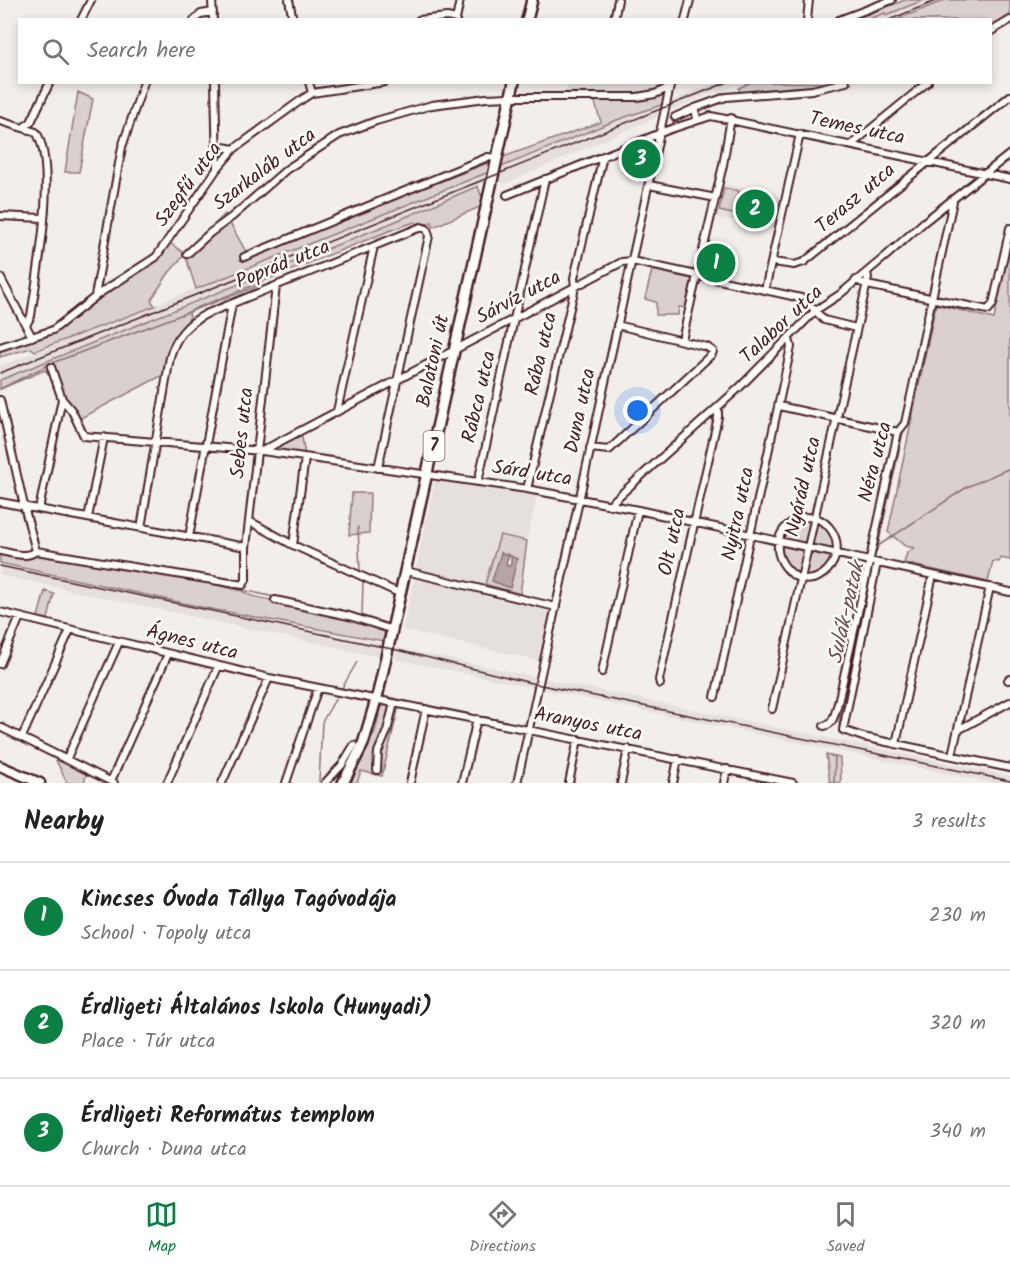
<!DOCTYPE html>
<meta charset="utf-8">
<style>
body{margin:0;font-family:Kalam,sans-serif;background:#f6f6f6;color:#222}
.you{position:absolute;left:638px;top:411px;width:21px;height:21px;margin:-15px;border:4px solid #fff;border-radius:50%;background:#1a73e8;box-shadow:0 0 0 9px #1a73e833}
.badge{display:grid;place-items:center;width:39px;height:39px;border-radius:50%;background:#0b8043;color:#fff;font-size:20px;font-weight:700}
.pin{position:absolute;translate:-50% -50%;border:3px solid #fff;box-shadow:0 2px 6px #0006}
.list{margin:0;padding:0;list-style:none}
h2{display:flex;justify-content:space-between;align-items:center;height:78px;margin:0;padding:0 24px;font-size:26px}
h2 small{font-size:20px;font-weight:400;color:#767676}
.list li{display:grid;grid-template-columns:39px 1fr auto;gap:18px;align-items:center;box-sizing:border-box;height:108px;padding:0 24px;border-top:2px solid #e0e0e0}
.list b{display:block;font-size:22px;white-space:nowrap}
.list p{margin:0;font-size:20px;white-space:nowrap;color:#767676}
.list em{font-size:20px;font-style:normal;color:#767676}
.icon{flex:none;width:33px;height:33px;fill:none;stroke:currentColor;stroke-width:2;stroke-linecap:round;stroke-linejoin:round}
.map{position:relative;flex:none;width:1010px;height:783px;overflow:hidden}
.search{position:absolute;background:#fff;box-shadow:0 3px 9px #0003;left:18px;right:18px;top:18px;height:66px;display:flex;align-items:center;gap:15px;box-sizing:border-box;padding:0 21px;border-radius:0px;color:#767676;font-size:22px}
.sheet{height:402px;background:#fff}
nav{display:flex;justify-content:space-around;align-items:center;box-sizing:border-box;height:84px;border-top:2px solid #e0e0e0;background:#fff;font-size:16px;color:#767676}
nav a{display:grid;justify-items:center;gap:3px}
nav .on{color:#0b8043}
.map>svg:first-child{display:block}
</style>
<div class="map">
<svg width="1010" height="783" viewBox="0 0 1010 783">
<rect width="100%" height="100%" fill="#f2efeb"/>
<filter id="ink" filterUnits="userSpaceOnUse"><feTurbulence type="fractalNoise" baseFrequency=".0167" numOctaves="2"/><feDisplacementMap in="SourceGraphic" scale="12" xChannelSelector="R" yChannelSelector="G"/><feConvolveMatrix kernelMatrix="1 2 1 2 8 2 1 2 1" color-interpolation-filters="sRGB"/></filter>
<g filter="url(#ink)">
<path fill="#e5dfdd" d="M924,0H945L896,19L869,20L885,13L886,15Z
M569,83H669L666,93H566Z
M715,83H751L739,88L737,85L718,94L716,91L505,184L499,181V168L617,120L661,105Z
M489,172L487,181L389,224L0,380V366Z
M723,184L783,197L775,230L716,217Z
M707,247L730,252L725,279L701,274Z
M435,480L537,495L527,541L500,535L482,595L552,612L541,661L403,630Z
M0,563L382,644L380,657L0,575Z
M397,648L1010,776V783H992L395,659Z"/>
<path fill="#d9d0cf" stroke="#92787d" stroke-width="1.5" fill-rule="evenodd" d="M905,0H924L886,15L885,13L869,19H855Z
M945,0H1010V17L991,31L990,20H896Z
M751,82L853,83L813,93L740,98L739,88Z
M78,92L93,99L79,172H65Z
M592,93H639V98L663,93L665,95L661,105L617,120L501,167L503,157L601,122Z
M490,162L489,172L196,289L185,254L168,274L151,300L155,306L35,351L31,348L0,357V348L46,334L157,259L170,243L185,254L225,214L249,257Z
M478,186L481,195L484,194L480,207L433,227L432,222L418,226L415,222L394,229L194,309L189,313L190,317L176,338L165,374L77,420L63,398L53,374L49,375L45,370L0,389V380L389,224Z
M724,188L739,191L733,214L719,211Z
M1010,245V560L1001,558L999,562L993,561L988,582L904,563L907,553L914,548L905,546L888,532L936,304L994,319Z
M652,270L692,279L685,308L679,307L678,315H656V302L645,299Z
M301,432L305,455L275,449V448Z
M352,493H370L369,533L349,535Z
M800,518L823,521L838,549L824,573L805,580L782,564L779,536Z
M500,535L527,541L520,594L485,584ZM501,553L517,559L510,587Z
M0,552L36,554L182,577L242,591L252,596L325,612L386,630L383,641L206,608L0,563Z
M45,591L54,594L48,619L38,617Z
M382,703L399,706L382,776L361,771L357,783H351L375,731Z
M53,754L87,771L84,783H67Z
M826,755L840,758L841,783H830Z"/>
<path fill="#b7a5a6" stroke="#8b6f75" stroke-width="1.5" d="M501,553L509,555L506,563L507,566L511,565V556L517,559L510,588L492,581Z"/>
<g fill="none" stroke-linecap="round" stroke-linejoin="round">
<path stroke="#8b6f75" stroke-width="1.5" d="M0,389L52,363L258,286
M0,417L19,498
M21,511L32,550
M358,527L360,571
M878,546L904,428
M874,558L878,546L967,487L1010,468
M207,582L279,598
M362,617L363,580
M342,688L357,662
M840,732L839,722L846,683L873,563
M319,782L322,722L337,696
M834,783L835,757"/>
<g stroke="#4a1f2b" stroke-width="10">
<path id="minor" d="M212,0L213,20
M289,0L293,20
M81,20L91,0
M194,20L201,14L213,12
M419,20L447,17L456,19
M456,20L460,0
M614,20L618,0
M685,20L690,0
M807,20L809,0
M839,20L892,0
M990,32L1010,20
M215,82L217,168
M309,82L312,93
M675,117L695,108
M697,119L695,108L726,97L812,90L846,82
M0,121L36,132C58,166 37,274 31,316L26,325
M24,127L31,122L50,82
M851,145L928,82
M217,146L234,149
M649,185L716,198
M507,195L668,130L711,116L1010,179
M0,216L43,218
M187,254L210,233L233,216L287,169L339,135L376,121L432,105L486,98L510,97H637L655,94L670,87
M244,257L488,157L497,158
M773,262L794,265L804,262L1010,96
M0,277L32,337
M856,280L867,285L988,310L993,304L1010,228
M765,290L800,134
M95,296L122,147L144,82
M682,340L723,165L731,118
M0,347L53,330L100,293L156,257L217,169L234,149L304,98L312,93L385,82
M62,399L72,411L84,436L262,451L527,489L638,510L1010,592
M0,400L24,506L36,551
M779,406L898,432
M337,411L374,246
M590,448L609,450L712,354L713,351L707,347L617,325
M262,451L622,262L632,261L801,298L809,304L824,320L856,328
M478,482L545,179
M527,489L575,287L574,278L603,156
M0,502L246,547
M609,505L740,387L816,310L839,295L886,256L924,222L1010,154
M39,509L62,399L51,367
M804,517C815,517 822,519 829,527C854,556 813,599 788,570C769,550 778,523 804,517Z
M88,518L104,437
M249,521L293,545L401,594
M141,528L170,357C176,336 187,324 206,314L421,227L427,229L429,236L378,468
M189,537L232,304
M293,545L305,458
M0,551C12,553 27,559 36,551
M36,551L243,585L246,580V547L276,286
M877,563L843,730L863,737L1010,768
M406,571L556,607
M275,600L349,616L393,630
M0,612L269,678L793,783
M0,664L20,617
M602,672L638,510
M1008,680L1010,679
M660,684L659,680L718,417V407
M715,697L791,347L789,339
M772,709L868,278L867,272
M824,726C834,725 835,712 838,703L898,432L905,423L953,201
M0,727L114,783
M958,730L1010,702
M22,737L70,630
M896,744L933,575
M952,755L990,587
M67,758L119,642
M377,770L378,752L387,731L394,703
M111,781L168,654
M167,783L218,667
M222,783L269,678
M286,783L318,688
M325,783L342,765L354,745
M410,783L426,709
M462,783L477,719
M517,783L671,82
M569,783L578,739
M621,783L628,749
M673,783L678,759
M724,783L727,769"/>
</g>
<g stroke="#4a1f2b" stroke-width="13">
<path id="secondary" d="M0,766L40,783"/>
</g>
<g stroke="#4a1f2b" stroke-width="14">
<path id="primary" d="M527,20L532,0
M343,783L363,744L378,693L514,82"/>
</g>
<use href="#minor" stroke="#fdfcf7" stroke-width="6"/>
<use href="#secondary" stroke="#fdfcf7" stroke-width="8"/>
<use href="#primary" stroke="#fdfcf7" stroke-width="9"/>
<path stroke="#4a1f2b" stroke-width="1.5" d="M889,20L938,0
M0,373L728,82
M0,566L397,650L531,683L1010,781"/>
</g>
</g>
<g text-anchor="middle" dominant-baseline="central" stroke-width="5" stroke-linejoin="round" paint-order="stroke">
<rect fill="#fdfcf7" stroke="#806168" stroke-width="1.5" x="423.5" y="431" width="21" height="30" rx="4.5"/>
<g font-size="18" font-weight="bold" fill="#4a1f2b">
<text x="434" y="446">7</text>
</g>
<g font-size="20" fill="#4a1f2b" stroke="#fdfcf7">
<text transform="translate(857 129) rotate(12)">Temes utca</text>
<text transform="translate(265 170) rotate(-37)">Szarkaláb utca</text>
<text transform="translate(189 185) rotate(-54)">Szegfű utca</text>
<text transform="translate(856 199) rotate(-40)">Terasz utca</text>
<text transform="translate(283 265) rotate(-22)">Poprád utca</text>
<text transform="translate(519 298) rotate(-28)">Sárvíz utca</text>
<text transform="translate(782 325) rotate(-43)">Talabor utca</text>
<text transform="translate(542 354) rotate(-77)">Rába utca</text>
<text transform="translate(434 361) rotate(-78)">Balatoni út</text>
<text transform="translate(480 397) rotate(-77)">Rábca utca</text>
<text transform="translate(581 411) rotate(-78)">Duna utca</text>
<text transform="translate(243 433) rotate(-84)">Sebes utca</text>
<text transform="translate(876 462) rotate(-75)">Néra utca</text>
<text transform="translate(532 474) rotate(9)">Sárd utca</text>
<text transform="translate(804 487) rotate(-77)">Nyárád utca</text>
<text transform="translate(739 514) rotate(-78)">Nyitra utca</text>
<text transform="translate(673 542) rotate(-78)">Olt utca</text>
<text transform="translate(192 643) rotate(14)">Ágnes utca</text>
<text transform="translate(588 725) rotate(11)">Aranyos utca</text>
</g>
<g font-size="21" font-style="italic" fill="#704e56" stroke="#fdfcf7">
<text transform="translate(847 613) rotate(-77)">Sulák-patak</text>
</g>
</g>
</svg>
<div class="you"></div>
<div class="pin badge" style="left:716px;top:263px">1</div>
<div class="pin badge" style="left:755px;top:209px">2</div>
<div class="pin badge" style="left:641px;top:159px">3</div>
<div class="search"><svg class="icon" aria-label="search" viewBox="0 0 24 24"><circle cx="10" cy="10" r="6"/><path d="M15 15l6 6"/></svg>Search here</div>
</div>
<section class="sheet">
<h2>Nearby<small>3 results</small></h2>
<ul class="list">
<li><span class="badge">1</span><div><b>Kincses Óvoda Tállya Tagóvodája</b><p>School · Topoly utca</p></div><em>230 m</em></li>
<li><span class="badge">2</span><div><b>Érdligeti Általános Iskola (Hunyadi)</b><p>Place · Túr utca</p></div><em>320 m</em></li>
<li><span class="badge">3</span><div><b>Érdligeti Református templom</b><p>Church · Duna utca</p></div><em>340 m</em></li>
</ul>
</section>
<nav>
<a class="on"><svg class="icon" aria-label="map" viewBox="0 0 24 24"><path d="M3 6l6-2 6 2 6-2v14l-6 2-6-2-6 2zM9 4v14M15 6v14"/></svg>Map</a>
<a><svg class="icon" aria-label="directions" viewBox="0 0 24 24"><path d="M12 3l9 9-9 9-9-9zM9 14v-3h6M13 9l2 2-2 2"/></svg>Directions</a>
<a><svg class="icon" aria-label="saved" viewBox="0 0 24 24"><path d="M7 4h10v16l-5-4-5 4z"/></svg>Saved</a>
</nav>
